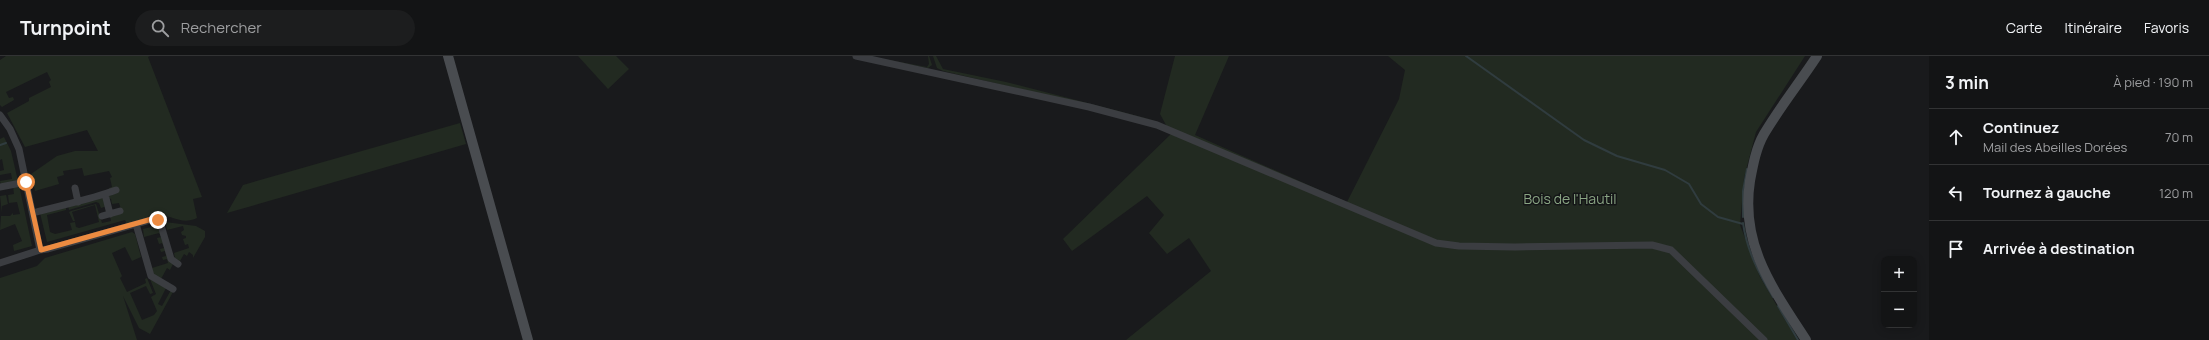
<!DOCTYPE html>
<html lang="fr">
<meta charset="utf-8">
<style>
body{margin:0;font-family:Manrope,sans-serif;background:#1c1d1e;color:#f1f3f6}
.controls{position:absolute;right:12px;bottom:12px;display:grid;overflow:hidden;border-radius:8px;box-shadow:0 2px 10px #0003}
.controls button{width:36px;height:36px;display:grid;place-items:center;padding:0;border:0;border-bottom:1px solid #323334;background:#131415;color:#f1f3f6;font:20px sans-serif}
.stop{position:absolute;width:12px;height:12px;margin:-9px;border:3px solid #ec8b41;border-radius:50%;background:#fff}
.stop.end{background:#ec8b41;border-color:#fff;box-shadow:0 1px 4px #0008}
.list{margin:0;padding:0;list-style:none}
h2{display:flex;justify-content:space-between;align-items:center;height:52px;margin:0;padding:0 16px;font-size:17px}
h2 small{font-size:13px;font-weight:400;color:#9d9ea0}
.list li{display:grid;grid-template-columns:26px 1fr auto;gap:12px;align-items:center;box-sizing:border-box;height:56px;padding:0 16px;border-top:1px solid #323334}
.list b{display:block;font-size:15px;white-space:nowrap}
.list p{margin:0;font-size:13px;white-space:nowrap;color:#9d9ea0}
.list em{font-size:13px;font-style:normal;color:#9d9ea0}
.icon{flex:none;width:22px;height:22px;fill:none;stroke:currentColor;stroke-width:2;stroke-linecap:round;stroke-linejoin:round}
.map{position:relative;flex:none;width:1929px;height:284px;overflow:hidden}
header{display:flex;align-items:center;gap:24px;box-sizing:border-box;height:56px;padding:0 20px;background:#131415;border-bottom:1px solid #323334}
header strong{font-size:19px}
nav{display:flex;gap:22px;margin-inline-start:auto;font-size:14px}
.search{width:280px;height:36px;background:#1c1d1e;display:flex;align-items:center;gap:10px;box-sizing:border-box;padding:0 14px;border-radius:22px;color:#9d9ea0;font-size:15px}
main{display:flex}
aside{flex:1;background:#131415}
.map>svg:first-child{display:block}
</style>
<header>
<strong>Turnpoint</strong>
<div class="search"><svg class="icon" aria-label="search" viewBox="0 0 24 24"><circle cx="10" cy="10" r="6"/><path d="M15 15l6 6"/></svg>Rechercher</div>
<nav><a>Carte</a><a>Itinéraire</a><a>Favoris</a></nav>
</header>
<main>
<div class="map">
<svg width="1929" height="284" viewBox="0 0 1929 284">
<rect width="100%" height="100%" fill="#191a1c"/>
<path fill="#222a21" d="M6,0H150L148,1L202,141L193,143L197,162C182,169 173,160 160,159C151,159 137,165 127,168L125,164L47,186L40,157L66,151V154L47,159L50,176L55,178L72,174L70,167L75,166L76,171L79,172L99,166L95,149L72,156L75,165H73L69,156L71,155L96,148L102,167L111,165L110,159L122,156L119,147L112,148L111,143L109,142V132L112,131L110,122L112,121L109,115L84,120L82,112L63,115L64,119L57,121L59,128L35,135L31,118L57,100L75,95H98L87,74L25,91L7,57L29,45V42L51,31L49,26L51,24L47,16L6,36L9,42L13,41L14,44L2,51L0,49V4Z
M578,0H616L629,13L608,33Z
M868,0L927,11L929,8L928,0H929L932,9L928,12Z
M933,0H936L943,13L1006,26L1157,65L943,15L937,12Z
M1175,0H1229L1195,79L1347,146L1399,43L1405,14L1388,0H1805L1756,76L1744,122L1740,169L1760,221L1797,284H1126L1211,215L1189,182L1167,198L1149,177L1164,159L1147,140L1072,195L1063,183L1171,78L1160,58Z
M460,67L466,88L227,157L243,129Z
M4,81L11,95L18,125L1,129L0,125L12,123L11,117L0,119V115L4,114L2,103L0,104V83Z
M19,129L32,190L14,195L13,189L22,185L15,168L0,174L1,160H10L13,157V159L20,158L17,146L9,147L8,139L14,138L13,130Z
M5,134L8,148L2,150V157L0,140L6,139Z
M104,140L107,150L101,152L99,147L96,146L69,154L68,149Z
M165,166L196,170L205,175V181L193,202V199L189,196L187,200L184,198L180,205L175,202L174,197L189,192L188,188L185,189L183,183L186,182V180L182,179L181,176L184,174L183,170L167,174Z
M159,169L173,208L170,214L167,212L161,223L154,220L152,212L168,207L167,203L163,204L162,201L166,200L165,195L161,196L160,193L164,192L162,187L159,188L157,182L161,181L159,177L144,181L143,173Z
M132,176L135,178L141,201L132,205L125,191L112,197L122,220L120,222L127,236L146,227L145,223L147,222L153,237L150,238L146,230L130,237L142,264L154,259L157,255L151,241L156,238L150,223L166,232L158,248L162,250L171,234L173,236L150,278L139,272L123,240L137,284H0V222L37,210L45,202Z"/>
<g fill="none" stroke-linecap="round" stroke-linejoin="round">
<path stroke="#303c3f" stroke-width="2" d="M1466,0L1584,84L1617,100L1665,114L1689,128L1701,148L1718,161L1743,168
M0,89L6,87
M1743,161V135L1747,113
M1743,167C1747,195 1759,218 1773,241
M1778,250L1798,284"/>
<path stroke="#3b3d41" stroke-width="7" d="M856,0L1089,51L1157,69L1436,187L1459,190L1515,191L1652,189L1671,194L1764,284
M0,59L10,73L19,93L40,194
M0,131L26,126
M75,132L78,146
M105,138L110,158
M33,157C61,149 89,144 116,134
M102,160L120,155
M136,168L151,220L173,233
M0,207L40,194L48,193L154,163L160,166L171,203L178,208"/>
<path stroke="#494c50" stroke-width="10" d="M448,0L528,284
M1806,284C1773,233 1740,189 1750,125C1753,109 1756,92 1764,78C1780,51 1800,26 1817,0"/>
</g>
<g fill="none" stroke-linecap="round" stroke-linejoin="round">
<path stroke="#ec8b41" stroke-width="5" d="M26,126L41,194L152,163L158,164"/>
</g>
<g text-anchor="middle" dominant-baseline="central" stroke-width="3" stroke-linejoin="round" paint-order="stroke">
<g font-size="14" fill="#8aa584" stroke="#141517">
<text x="1570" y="142">Bois de l'Hautil</text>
</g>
</g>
</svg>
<div class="controls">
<button>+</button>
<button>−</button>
</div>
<div class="stop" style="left:26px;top:126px"></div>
<div class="stop end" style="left:158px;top:164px"></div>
</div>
<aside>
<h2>3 min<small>À pied · 190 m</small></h2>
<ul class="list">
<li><svg class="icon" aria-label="ahead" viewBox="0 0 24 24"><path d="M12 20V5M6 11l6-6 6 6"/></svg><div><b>Continuez</b><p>Mail des Abeilles Dorées</p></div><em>70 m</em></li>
<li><svg class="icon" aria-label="left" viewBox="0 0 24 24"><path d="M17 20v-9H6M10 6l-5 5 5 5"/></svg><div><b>Tournez à gauche</b></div><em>120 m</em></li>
<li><svg class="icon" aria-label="arrive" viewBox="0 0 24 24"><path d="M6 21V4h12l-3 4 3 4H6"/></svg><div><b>Arrivée à destination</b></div></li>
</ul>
</aside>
</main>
